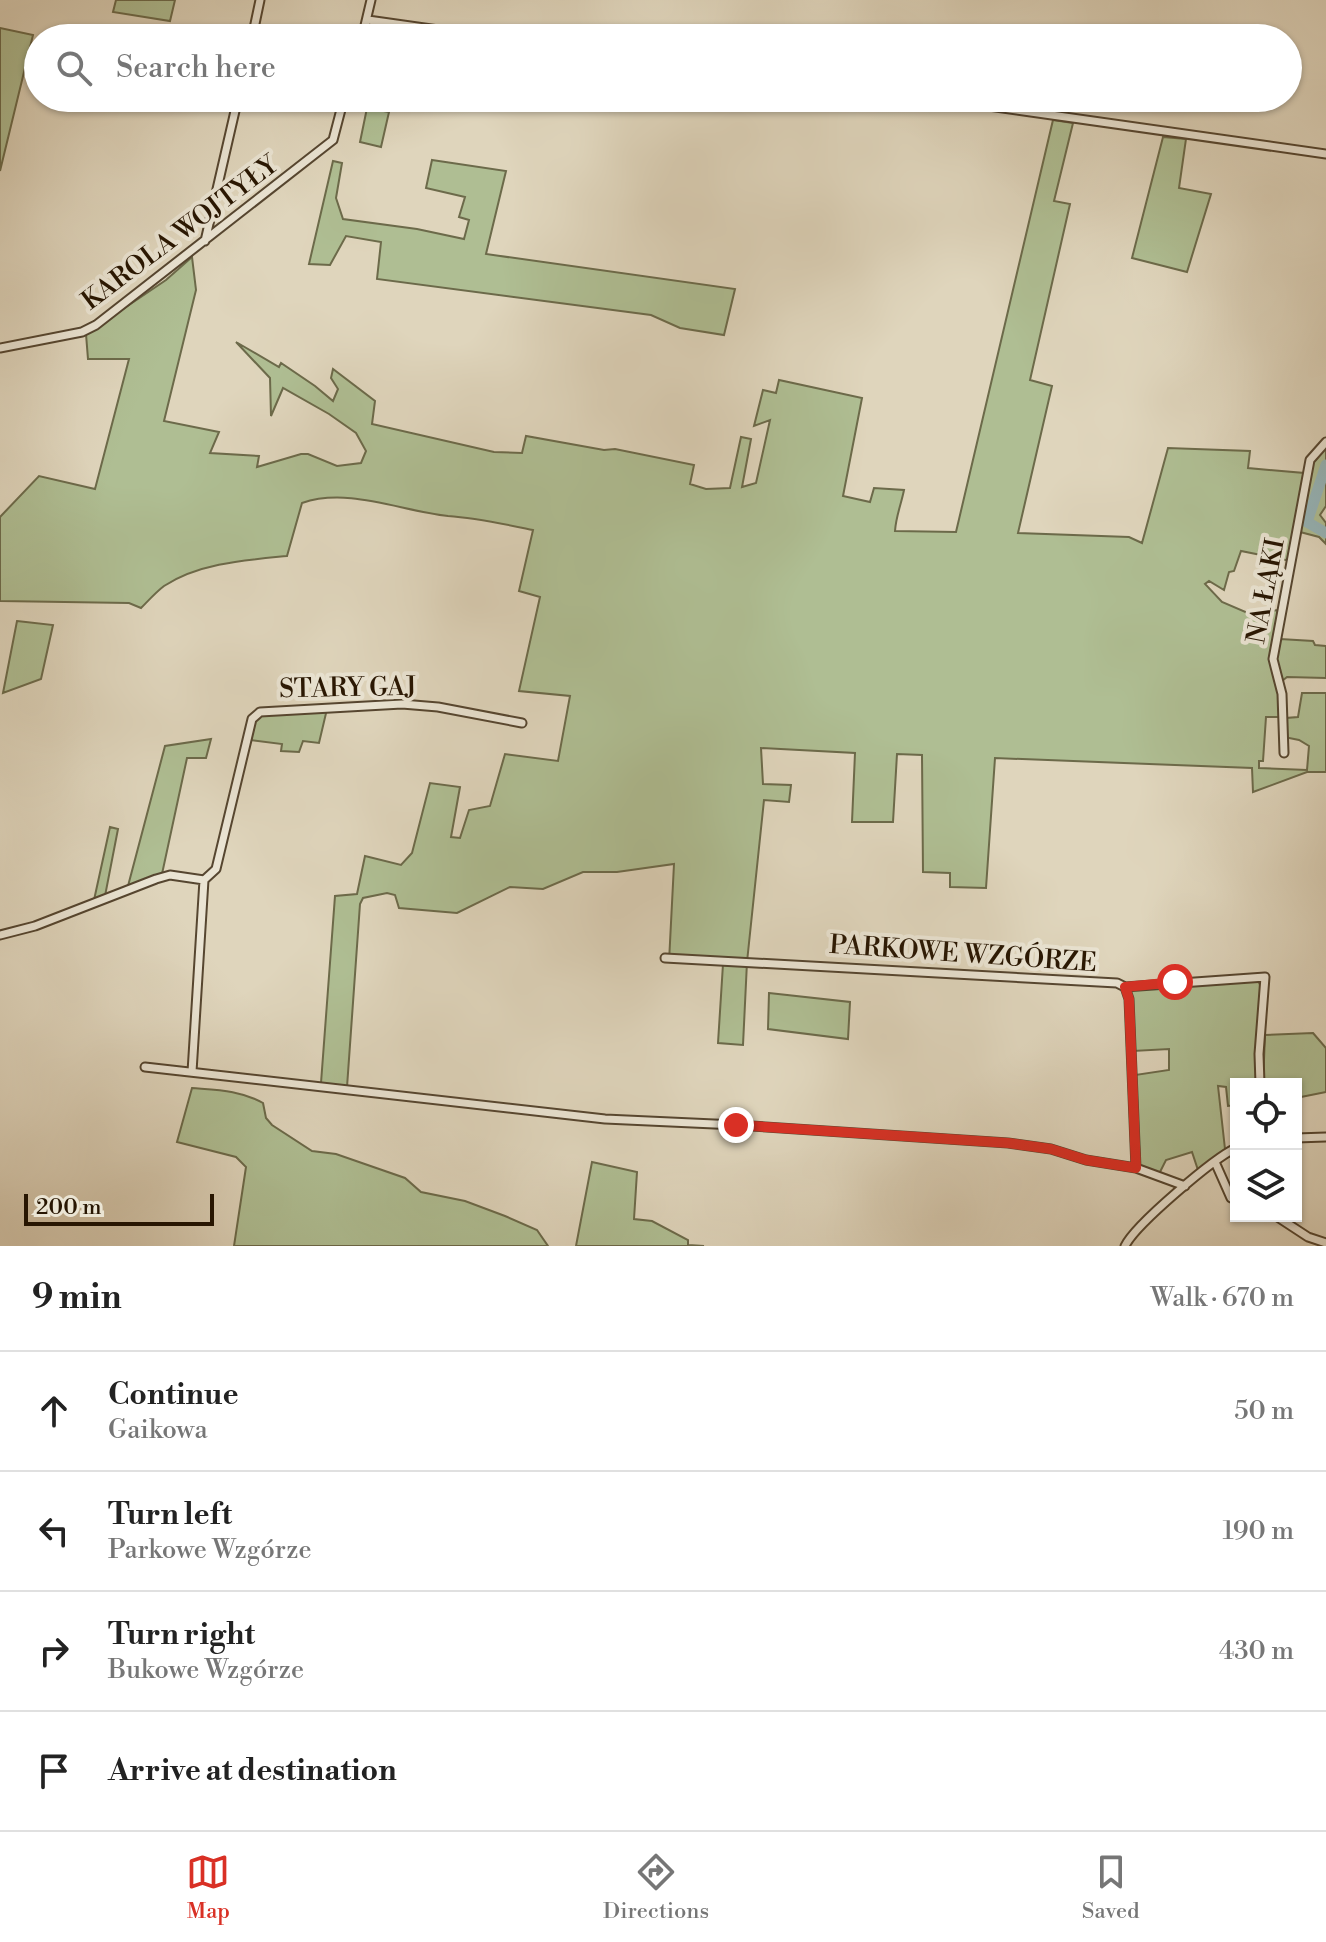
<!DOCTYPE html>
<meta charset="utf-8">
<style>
body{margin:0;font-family:"Libre Bodoni",serif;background:#f2f2f2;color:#222}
.controls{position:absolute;right:24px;bottom:24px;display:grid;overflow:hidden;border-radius:0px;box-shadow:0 2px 6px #0004}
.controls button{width:72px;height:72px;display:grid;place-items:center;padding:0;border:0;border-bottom:2px solid #e0e0e0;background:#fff;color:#222;font:40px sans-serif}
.scale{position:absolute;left:24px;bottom:20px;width:190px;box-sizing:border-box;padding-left:8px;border:4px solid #281602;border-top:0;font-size:22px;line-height:28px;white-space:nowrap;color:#281602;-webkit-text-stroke:6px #eae4d3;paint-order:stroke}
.stop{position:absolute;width:24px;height:24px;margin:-18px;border:6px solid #d93025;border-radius:50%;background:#fff}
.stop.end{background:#d93025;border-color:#fff;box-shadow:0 2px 8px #0008}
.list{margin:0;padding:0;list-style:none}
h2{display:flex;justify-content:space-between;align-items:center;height:104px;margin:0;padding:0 32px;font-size:34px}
h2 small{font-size:26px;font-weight:400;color:#767676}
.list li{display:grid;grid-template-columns:52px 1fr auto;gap:24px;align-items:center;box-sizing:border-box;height:120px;padding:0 32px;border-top:2px solid #e0e0e0}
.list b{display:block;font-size:30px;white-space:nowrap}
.list p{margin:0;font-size:26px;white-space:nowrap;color:#767676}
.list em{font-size:26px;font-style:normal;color:#767676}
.icon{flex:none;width:44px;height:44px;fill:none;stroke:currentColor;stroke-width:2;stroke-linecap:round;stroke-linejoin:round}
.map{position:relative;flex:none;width:1326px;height:1246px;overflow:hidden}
.search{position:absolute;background:#fff;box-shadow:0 2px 6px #0004;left:24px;right:24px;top:24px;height:88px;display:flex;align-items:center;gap:20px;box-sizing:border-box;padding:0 28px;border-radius:44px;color:#767676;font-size:30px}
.sheet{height:584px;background:#fff}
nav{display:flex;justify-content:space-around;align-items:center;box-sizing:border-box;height:112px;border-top:2px solid #e0e0e0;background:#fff;font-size:22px;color:#767676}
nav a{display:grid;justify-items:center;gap:4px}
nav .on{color:#d93025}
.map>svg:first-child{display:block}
</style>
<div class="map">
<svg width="1326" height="1246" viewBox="0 0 1326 1246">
<rect width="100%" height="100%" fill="#dfd5bc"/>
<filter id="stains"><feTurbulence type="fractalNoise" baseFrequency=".0025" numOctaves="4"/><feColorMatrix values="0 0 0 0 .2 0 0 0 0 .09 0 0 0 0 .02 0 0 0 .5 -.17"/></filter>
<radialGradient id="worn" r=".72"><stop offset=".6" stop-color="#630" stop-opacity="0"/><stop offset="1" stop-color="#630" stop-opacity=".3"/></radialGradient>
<path fill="#afbe93" stroke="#6c6a4a" stroke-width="2" d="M116,0H175L170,21L113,12Z
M0,28L33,35L0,171Z
M367,108L389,112L381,147L360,142Z
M1053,120L1073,123L1054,201L1070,204L1030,380L1052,386L1018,533L1129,537L1142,543L1168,448L1250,451L1248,468L1304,473L1291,561L1241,551L1234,571L1229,572L1224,590L1209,581L1205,584L1222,602L1250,614L1278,610L1270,661L1280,695V717H1266L1263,761H1259V768L1307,770L1309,746L1299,740L1284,737L1286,718L1298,717L1302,693H1326V772H1307L1253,792L1252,768L995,758L986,888L950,887V873L923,872L922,755L897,754L893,822H852L855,753L761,748L763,784L791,785L789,802L764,800L747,962L743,1045L718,1043L723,964L669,962L674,864L617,872H583L543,889L510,887L457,913L399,908L395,895L387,893L363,898L360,904L347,1087L321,1083L335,896L357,894L365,856L401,865L412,853L430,783L460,787L451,837L460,838L469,810L490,806L505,754L558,761L570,696L519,691L540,597L519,591L533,530C504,524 477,518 448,516C401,511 348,487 302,503L287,556C246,560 199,563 164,586C156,592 148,601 141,608L129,603L0,601V517L39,476L95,489L129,359H88L86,334L166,280L192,257L196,290L164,421L219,432L210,453L259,456L257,467L301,454H308L337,466L361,463L366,451L356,433L329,414L283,388L271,416L270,378L236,342L279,367L281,363L315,386L333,401L338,389L331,378L333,369L375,401L372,424L494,452L522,453L526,436L604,450L615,449L694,465L690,484L706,489L730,488L741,437L751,439L742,487L756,483L770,420L754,426L763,390L776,393L779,380L862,398L843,496L870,502L874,488L904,490C901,505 896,516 895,531L956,532Z
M1163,137L1186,139L1179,188L1211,194L1187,272L1132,258Z
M432,160L506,171L486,254L735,289L724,335L680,328L651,315L377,279L381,242L346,236L330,265L309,264L333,161L342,163L336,198L343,219L417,229L464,239L469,220L459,217L465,197L426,188Z
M1326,447V506L1320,515L1326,523V544L1319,537L1300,532L1314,455Z
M17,621L53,625L41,679L3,693Z
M1280,639L1313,641L1315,645L1326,646V678L1287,677L1282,681L1276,659Z
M327,709L319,743L303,741L299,752L281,751L282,744L250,740L255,719L261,713Z
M211,739L206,758H187L162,874L128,886L165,746Z
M110,827L118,829L105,896L94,900Z
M1249,980L1258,981L1262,988L1257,1084H1236V1105L1228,1106L1226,1087L1218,1086L1225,1149L1198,1170L1192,1152L1166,1160L1159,1174L1140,1165L1135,1075L1169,1070V1049L1133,1051L1130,990Z
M769,993L850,1002L848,1039L768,1029Z
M1313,1033L1326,1048V1092L1296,1098V1084H1263L1265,1035Z
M192,1088C217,1090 240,1090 263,1103L266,1118L272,1125L312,1151L336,1154L405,1178L421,1192L465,1201L505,1216L537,1230L548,1246H234L246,1167L236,1157L177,1142Z
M592,1162L637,1172L634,1219L652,1221L688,1240V1245L704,1246H576Z"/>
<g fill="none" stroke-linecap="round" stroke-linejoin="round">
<path stroke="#96b6ba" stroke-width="11" d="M1326,465L1307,522L1326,533"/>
<g stroke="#564630" stroke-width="11">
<path id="minor" d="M368,20L495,38
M252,38L260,0
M362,38L371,0
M932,98L1326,154
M205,241L238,98
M0,348L82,332L96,325L333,140L344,98
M1284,753L1282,694L1273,659L1310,460L1326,442
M204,880L216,869L252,719L260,712L402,704L438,707L522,723
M0,935L35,926L156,879L170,875L204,880
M665,958L1117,983L1125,987L1129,999L1136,1168
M1125,987L1265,977L1259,1054L1260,1084
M145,1067L605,1119L736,1125L1008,1143L1051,1149L1086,1160L1136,1168L1185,1186
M192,1072L204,880
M1296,1138L1326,1137
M1215,1162L1231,1198L1236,1200
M1276,1216L1308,1237L1326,1243
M1125,1246C1135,1225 1214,1158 1236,1148"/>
</g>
<use href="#minor" stroke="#eae4d3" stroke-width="7"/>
</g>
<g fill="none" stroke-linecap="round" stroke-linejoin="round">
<path stroke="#d93025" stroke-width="10" d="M736,1125L1008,1143L1051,1149L1086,1160L1136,1168L1129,999L1125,987L1175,982"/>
</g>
<g text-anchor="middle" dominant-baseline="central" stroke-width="8" stroke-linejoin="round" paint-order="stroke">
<g font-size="26" fill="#281602" stroke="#eae4d3">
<text transform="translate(180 233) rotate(-37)">KAROLA WOJTYŁY</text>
<text transform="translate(1266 591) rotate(-79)">NA ŁĄKI</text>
<text transform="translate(348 688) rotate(-1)">STARY GAJ</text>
<text transform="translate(963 954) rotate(4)">PARKOWE WZGÓRZE</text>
</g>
</g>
<rect width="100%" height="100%" filter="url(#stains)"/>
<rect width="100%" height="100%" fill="url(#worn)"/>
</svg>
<div class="controls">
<button><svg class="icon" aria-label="locate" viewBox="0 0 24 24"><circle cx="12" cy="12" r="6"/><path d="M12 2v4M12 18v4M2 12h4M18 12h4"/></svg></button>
<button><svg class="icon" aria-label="layers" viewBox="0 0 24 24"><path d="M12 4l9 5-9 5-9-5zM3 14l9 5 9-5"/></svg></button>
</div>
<div class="scale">200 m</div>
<div class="stop" style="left:1175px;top:982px"></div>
<div class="stop end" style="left:736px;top:1125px"></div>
<div class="search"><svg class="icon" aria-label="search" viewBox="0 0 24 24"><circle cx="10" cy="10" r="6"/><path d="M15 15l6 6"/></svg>Search here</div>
</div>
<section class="sheet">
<h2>9 min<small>Walk · 670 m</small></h2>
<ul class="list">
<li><svg class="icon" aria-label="ahead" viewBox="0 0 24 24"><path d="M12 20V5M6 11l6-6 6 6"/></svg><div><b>Continue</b><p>Gaikowa</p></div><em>50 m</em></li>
<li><svg class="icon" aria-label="left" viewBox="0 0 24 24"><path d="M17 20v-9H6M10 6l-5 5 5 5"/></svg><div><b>Turn left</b><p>Parkowe Wzgórze</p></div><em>190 m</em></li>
<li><svg class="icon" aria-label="right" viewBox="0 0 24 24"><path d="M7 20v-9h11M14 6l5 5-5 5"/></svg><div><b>Turn right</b><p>Bukowe Wzgórze</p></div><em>430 m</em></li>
<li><svg class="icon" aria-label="arrive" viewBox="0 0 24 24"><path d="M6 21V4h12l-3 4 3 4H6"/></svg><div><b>Arrive at destination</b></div></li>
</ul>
</section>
<nav>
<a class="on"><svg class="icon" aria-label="map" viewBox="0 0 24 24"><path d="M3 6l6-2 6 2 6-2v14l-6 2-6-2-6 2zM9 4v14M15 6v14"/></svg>Map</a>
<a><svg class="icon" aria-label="directions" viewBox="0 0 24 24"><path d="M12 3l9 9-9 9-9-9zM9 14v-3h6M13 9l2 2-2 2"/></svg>Directions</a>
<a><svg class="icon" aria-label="saved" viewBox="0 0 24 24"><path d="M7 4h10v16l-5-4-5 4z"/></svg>Saved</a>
</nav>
